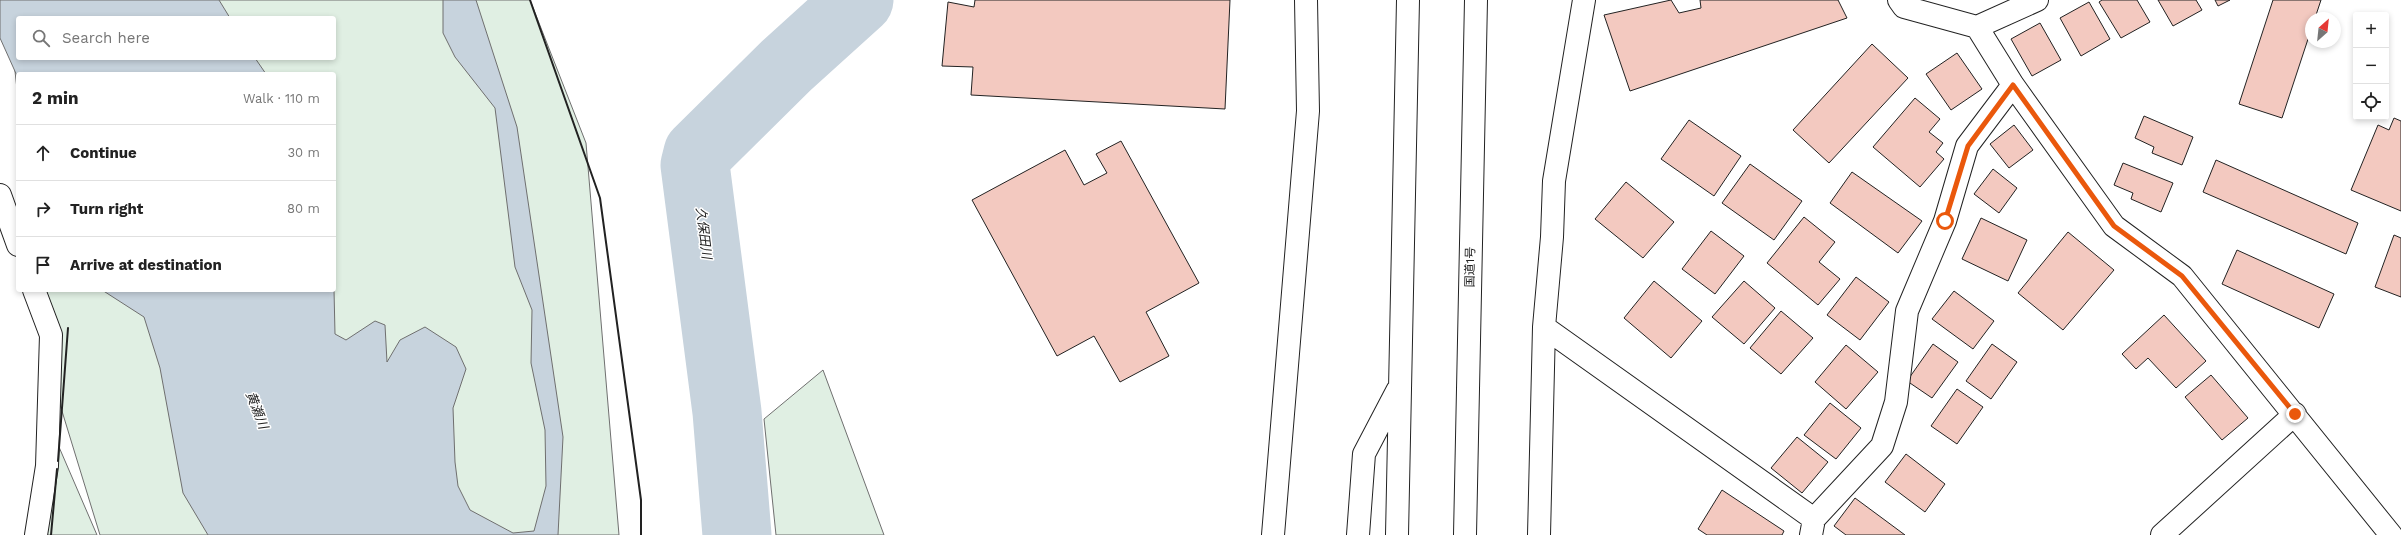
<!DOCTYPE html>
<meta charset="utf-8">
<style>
body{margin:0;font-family:"Work Sans","Noto Sans JP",sans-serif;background:#f6f6f6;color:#222}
.controls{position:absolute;right:12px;top:12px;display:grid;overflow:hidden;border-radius:4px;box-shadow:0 2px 6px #0003}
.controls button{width:36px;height:36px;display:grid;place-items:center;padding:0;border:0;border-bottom:1px solid #e0e0e0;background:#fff;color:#222;font:20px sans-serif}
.compass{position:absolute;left:2305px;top:12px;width:36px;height:36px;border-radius:50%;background:#fff;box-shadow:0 2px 6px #0003;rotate:27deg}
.stop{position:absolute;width:12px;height:12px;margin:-9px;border:3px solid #ea580c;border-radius:50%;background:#fff}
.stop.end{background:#ea580c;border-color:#fff;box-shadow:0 1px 4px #0008}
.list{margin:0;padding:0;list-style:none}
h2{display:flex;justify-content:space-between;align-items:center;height:52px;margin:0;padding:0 16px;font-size:17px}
h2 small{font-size:13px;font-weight:400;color:#767676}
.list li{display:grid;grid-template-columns:26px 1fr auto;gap:12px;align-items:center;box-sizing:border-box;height:56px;padding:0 16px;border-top:1px solid #e0e0e0}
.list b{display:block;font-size:15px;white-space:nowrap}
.list em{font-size:13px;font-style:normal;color:#767676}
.icon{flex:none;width:22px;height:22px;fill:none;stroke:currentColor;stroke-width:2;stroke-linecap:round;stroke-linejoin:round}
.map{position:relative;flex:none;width:2401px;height:535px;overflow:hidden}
.search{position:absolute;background:#fff;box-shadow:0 2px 6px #0003;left:16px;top:16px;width:320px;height:44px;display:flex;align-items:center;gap:10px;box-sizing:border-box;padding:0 14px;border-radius:4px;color:#767676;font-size:15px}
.panel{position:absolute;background:#fff;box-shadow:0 2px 6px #0003;left:16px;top:72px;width:320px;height:220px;border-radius:4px}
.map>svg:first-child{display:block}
</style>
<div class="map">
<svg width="2401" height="535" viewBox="0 0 2401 535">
<rect width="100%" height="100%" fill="#fff"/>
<path fill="#e0efe3" stroke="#6f6f6f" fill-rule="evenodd" d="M7,0H530L586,143L619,535H100L50,372L40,290H334V74H18V98ZM18,18H334V58H18Z
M823,370L884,535H776L764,419Z
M59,447L97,535H32Z"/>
<path fill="#c7d3dd" stroke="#6f6f6f" d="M0,0H219L230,18H18V58H255L266,74H18V78L0,38Z
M443,0H476L517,127L563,437L558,535H208L183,493L160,368L144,317L102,290H334L335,334L346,340L375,321L385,325L387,362L400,340L425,327L456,347L466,369L453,408L455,462L458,486L470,510L513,533L534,531L546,486L545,430L531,363L532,310L515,267L495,108L455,57L443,33Z"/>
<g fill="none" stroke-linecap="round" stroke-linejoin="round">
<path stroke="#c7d3dd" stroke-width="69" d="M737,535L727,412L695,165L698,153L786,66L859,0"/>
</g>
<path fill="#f3c9c0" stroke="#222" d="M975,0H1230L1225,109L971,95L973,67L942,66L948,2L974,7Z
M1671,0L1679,13L1701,8L1700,0H1838L1847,18L1630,91L1604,15Z
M2102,0H2137L2150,22L2121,38L2099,2Z
M2158,0H2196L2202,10L2173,26Z
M2215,0H2230L2218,6Z
M2273,0H2321L2315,18H2311V30L2282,118L2239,104Z
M2089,2L2110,39L2081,56L2060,18Z
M2040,23L2061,60L2032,76L2011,39Z
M1872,44L1908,78L1829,163L1793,130Z
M1957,53L1982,89L1951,110L1926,74Z
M1915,98L1940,119L1929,132L1943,143L1936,152L1944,159L1920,187L1873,147Z
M2144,116L2193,137L2182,165L2152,153L2154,147L2135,138Z
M2394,118L2401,121V211L2351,190L2378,125L2389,130Z
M1689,120L1741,156L1714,196L1661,159Z
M2014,125L2033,150L2009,168L1990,144Z
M1121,141L1199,283L1146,312L1169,356L1120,382L1094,336L1057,356L972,200L1065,150L1084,185L1107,173L1096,154Z
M2216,160L2358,223L2346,254L2203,192Z
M2123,163L2173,183L2161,212L2131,199L2133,193L2114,185Z
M1750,164L1802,201L1774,240L1722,203Z
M1993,169L2017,188L1999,213L1974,194Z
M1852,172L1922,221L1898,253L1830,203Z
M1626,182L1674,222L1643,258L1595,219Z
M1804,217L1835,242L1819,262L1840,279L1818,305L1767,263Z
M1981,218L2027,240L2008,281L1962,259Z
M1711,231L1744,256L1715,294L1682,269Z
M2068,232L2114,270L2063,330L2018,293Z
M2394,235L2401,238V297L2375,287Z
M2237,250L2334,294L2319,328L2222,284Z
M1856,277L1889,302L1860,340L1827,315Z
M1654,281L1702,321L1671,358L1624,318Z
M1744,281L1775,308L1744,344L1712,317Z
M1954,291L1994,321L1973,349L1932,319Z
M1781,311L1813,338L1781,374L1750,348Z
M2164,315L2206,361L2176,388L2148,358L2136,369L2122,354Z
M1933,344L1958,362L1932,398L1907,381Z
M1992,344L2017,362L1991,399L1966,381Z
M1846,345L1878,372L1846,409L1815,382Z
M2211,375L2248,418L2222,440L2185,397Z
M1957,389L1983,407L1957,444L1931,426Z
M1830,403L1861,428L1836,459L1804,435Z
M1797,437L1828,462L1802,493L1771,468Z
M1906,454L1945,484L1925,512L1885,482Z
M1722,490L1784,531L1782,535H1707L1698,529Z
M1855,498L1905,535H1846L1834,526Z"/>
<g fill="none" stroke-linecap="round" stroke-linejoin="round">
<g stroke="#222" stroke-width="24">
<path id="street" d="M1899,0L1904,7L1977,27L2037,0
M1977,27L2013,85L2114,226L2182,276L2391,535
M0,195L18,245
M34,290L51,335L47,466L36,535
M1544,327L1814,519
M1273,535L1308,111L1306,0
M1539,535L1544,327L1552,237L1554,181L1584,0
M1811,535L1814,519L1882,446L1896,402L1907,311L1945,221L1967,146L2013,85
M2162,535L2295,414"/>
</g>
<g stroke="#222" stroke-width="24">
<path id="highway" d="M1358,535L1364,454L1397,391
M1397,535L1408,0
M1465,535L1476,0"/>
</g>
<use href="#street" stroke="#fff" stroke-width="22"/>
<use href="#highway" stroke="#fff" stroke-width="22"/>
<path stroke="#222" stroke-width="2" d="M530,0L600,198L641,500V535
M58,461L68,328
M51,535L57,469"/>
</g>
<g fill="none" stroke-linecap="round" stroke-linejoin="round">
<path stroke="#ea580c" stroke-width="5" d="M1945,221L1968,146L2013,85L2114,226L2182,276L2295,414"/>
</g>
<g text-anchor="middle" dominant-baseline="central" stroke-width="3" stroke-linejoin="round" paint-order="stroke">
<g font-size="12" fill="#222" stroke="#fff">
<text transform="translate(1470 267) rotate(-89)">国道1号</text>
</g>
<g font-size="13" font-style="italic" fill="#222" stroke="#fff">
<text transform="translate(704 233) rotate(83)">久保田川</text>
<text transform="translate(257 410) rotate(69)">黄瀬川</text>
</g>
</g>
</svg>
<div class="controls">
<button>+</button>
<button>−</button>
<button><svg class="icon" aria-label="locate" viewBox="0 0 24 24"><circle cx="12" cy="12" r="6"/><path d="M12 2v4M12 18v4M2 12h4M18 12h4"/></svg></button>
</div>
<svg class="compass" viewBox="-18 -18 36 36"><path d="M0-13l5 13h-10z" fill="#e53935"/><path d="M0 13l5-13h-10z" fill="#767676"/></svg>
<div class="stop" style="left:1945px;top:221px"></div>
<div class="stop end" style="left:2295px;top:414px"></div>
<div class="search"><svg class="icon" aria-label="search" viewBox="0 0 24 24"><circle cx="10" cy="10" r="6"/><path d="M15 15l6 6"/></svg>Search here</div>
<section class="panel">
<h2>2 min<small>Walk · 110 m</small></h2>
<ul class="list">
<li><svg class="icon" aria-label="ahead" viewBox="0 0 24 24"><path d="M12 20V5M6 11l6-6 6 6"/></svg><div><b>Continue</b></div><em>30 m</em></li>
<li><svg class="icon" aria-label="right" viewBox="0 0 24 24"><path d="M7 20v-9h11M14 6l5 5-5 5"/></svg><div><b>Turn right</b></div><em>80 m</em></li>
<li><svg class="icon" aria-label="arrive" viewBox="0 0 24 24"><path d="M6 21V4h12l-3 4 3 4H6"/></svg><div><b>Arrive at destination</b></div></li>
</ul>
</section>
</div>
